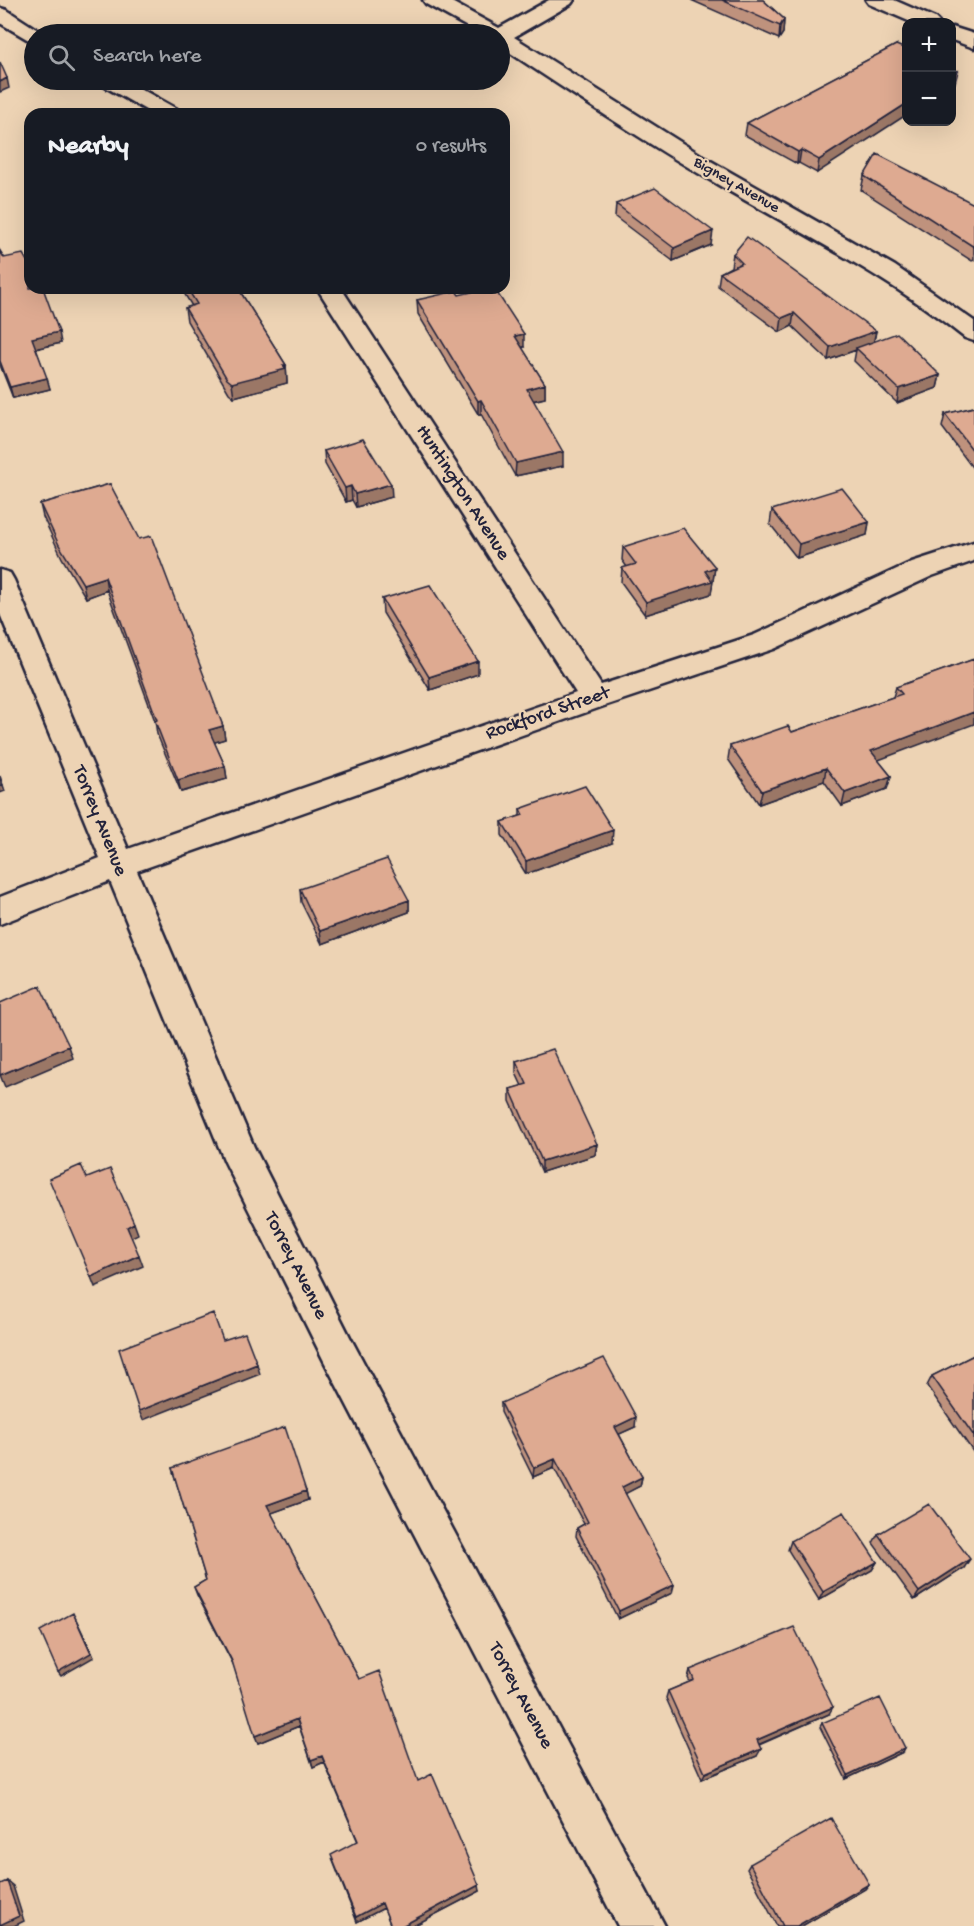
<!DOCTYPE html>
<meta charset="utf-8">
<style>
body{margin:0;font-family:"Gochi Hand",sans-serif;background:#242831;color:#f1f3f6}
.controls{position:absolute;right:18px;top:18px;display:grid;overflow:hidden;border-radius:12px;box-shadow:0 6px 24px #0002}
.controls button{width:54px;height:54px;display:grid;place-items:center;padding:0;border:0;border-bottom:2px solid #363941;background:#171b24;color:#f1f3f6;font:30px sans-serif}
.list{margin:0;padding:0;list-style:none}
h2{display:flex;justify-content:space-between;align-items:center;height:78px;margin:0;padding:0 24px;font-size:26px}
h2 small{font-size:20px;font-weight:400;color:#9ea1a6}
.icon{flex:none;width:33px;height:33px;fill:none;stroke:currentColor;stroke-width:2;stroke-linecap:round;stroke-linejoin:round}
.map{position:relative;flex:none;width:974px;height:1926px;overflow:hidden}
.search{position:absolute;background:#171b24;box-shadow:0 6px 24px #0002;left:24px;top:24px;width:486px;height:66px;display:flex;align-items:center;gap:15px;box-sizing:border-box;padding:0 21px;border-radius:33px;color:#9ea1a6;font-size:22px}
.panel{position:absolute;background:#171b24;box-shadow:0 6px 24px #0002;left:24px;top:108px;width:486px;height:186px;border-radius:18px}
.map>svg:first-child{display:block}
</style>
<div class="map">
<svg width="974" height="1926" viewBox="0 0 974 1926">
<rect width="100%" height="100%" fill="#edd3b4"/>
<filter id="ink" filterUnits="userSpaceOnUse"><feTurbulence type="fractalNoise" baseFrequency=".0167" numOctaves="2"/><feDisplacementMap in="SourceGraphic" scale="12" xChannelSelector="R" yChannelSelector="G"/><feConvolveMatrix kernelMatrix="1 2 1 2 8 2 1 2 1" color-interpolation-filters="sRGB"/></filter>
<g filter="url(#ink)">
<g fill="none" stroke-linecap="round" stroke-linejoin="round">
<g stroke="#22223b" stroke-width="5">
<path id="minor" d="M423,0H448L499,28L549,0H574L571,4L514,37L709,160L895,266L974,321V341L965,338C890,278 805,235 722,187C646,143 573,94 500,46V34H480L426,4Z
M866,0H894L935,18L939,22H911L869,4Z
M0,8L7,10L44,34H34V41L27,39L0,23Z
M952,27L974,34V48L952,40Z
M99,80H125L177,109L180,114H153L102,85Z
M317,288H341L601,685L754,635L912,562L974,542V561L932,576L774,649L604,706L137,871L254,1147L350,1337L665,1926H618L324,1361L225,1162L110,881L0,924V897L100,858L0,614V570L10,573L14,580L128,849L576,693Z"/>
</g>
<use href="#minor" fill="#edd3b4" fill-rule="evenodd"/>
</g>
<path fill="#bf927d" stroke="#22223b" stroke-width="1.5" d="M691,0H763L784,19L783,33L779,39Z
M896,45L817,173L799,163L797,164L745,135L747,123Z
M864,176L974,204V260L972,261L861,190Z
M616,204L711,245L673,261L615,217Z
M0,251L61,343L36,349L50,389L13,398L0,365Z
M733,254L876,331L874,342L940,375L937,388L897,403L854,361L856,350L828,360L792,326L780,332L718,286L720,273L731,267Z
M183,288H238L286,365L287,383L234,397L229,393L187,321L185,308L192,306L184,293Z
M459,295L524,347L522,348L545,384V398L533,401L563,466L515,476L481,414H478L418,314L417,300Z
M974,407V470L942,427L945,414Z
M324,451L392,497L356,507L352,500L346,502L325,464Z
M110,484L223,726L225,739L214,742L225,766L227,779L181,792L157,734L155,721L107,590L86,598L62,558L43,517L40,504Z
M772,510L869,522L867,535L797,558L770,524Z
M623,547L715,567L711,594L645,615L621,582L622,568L627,567L622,560Z
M382,599L478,674L430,690L383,613Z
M974,659L878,760L891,776L887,789L842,806L824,781L759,804L728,759L730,746L792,732L893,697L896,687Z
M520,809L612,843L526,874L502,835V822L520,816Z
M300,889L409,900V912L322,944L301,902Z
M516,1061L597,1144L595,1155L542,1172L510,1101V1089L522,1086L516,1073Z
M974,1355V1453L927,1386L932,1376Z
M501,1403L635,1427L619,1434L642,1477L640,1486L625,1493L672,1593L618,1619L576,1536L577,1528L584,1524L554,1468L533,1477L501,1412Z
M172,1468L306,1491L308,1500L271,1513L359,1679L418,1781L480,1891L413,1926H391L384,1908L357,1922L333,1861L358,1842L324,1762L313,1767L299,1726L258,1743L234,1666L197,1595L194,1587L206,1580Z
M878,1534L964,1568L914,1600L873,1543Z
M791,1541L877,1562L872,1570L819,1600L788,1550Z
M690,1670L829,1714L759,1745L757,1756L702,1779L666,1698L668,1691L690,1682L688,1678Z
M822,1723L903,1752L846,1779L820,1727Z
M750,1864L869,1884L865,1889L802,1926H777L747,1869Z"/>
<path fill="#9b7766" stroke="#22223b" stroke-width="1.5" d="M784,19L783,33L779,39L780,26Z
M958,71L955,83L951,86V75Z
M7,78L9,88L0,92V82Z
M906,104V115L817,173L819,160Z
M801,150L799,163L797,164L798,152Z
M713,231L711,245L673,261L674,248Z
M794,313L792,326L780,332L782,318Z
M876,331L873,344L856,348V350L828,360L830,347Z
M59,332L61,343L34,349L32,338Z
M524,334V347L514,350L515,336Z
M286,365L287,383L234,397L232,383Z
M940,375L937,388L897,403L899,389Z
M47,378L50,389L13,398L10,387Z
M545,384V398L526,402L527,389Z
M481,400V414H478V401Z
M563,452V466L515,476L516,463Z
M391,484L392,497L356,507L355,494Z
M351,486L352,500L346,502L345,488Z
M869,522L867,535L797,558L799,544Z
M715,567L711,594L645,615L646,602L705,571Z
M105,577L107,590L86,598L83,584Z
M478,661V674L430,690L429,677Z
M974,712V724L868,764L871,751Z
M223,726L225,739L212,743L209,730Z
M225,766L227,779L181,792L178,780Z
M826,768L824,781L759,804L762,791Z
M891,776L887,789L842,806L845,793Z
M3,785L5,791L0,793V786Z
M613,830L612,843L526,874V861Z
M409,900V912L322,944L320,931Z
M69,1046L73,1058L5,1087L0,1075Z
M597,1144L595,1155L542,1172V1161Z
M134,1223L138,1234L130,1238L127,1227Z
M139,1255L143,1266L95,1287L91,1277Z
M257,1364L260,1374L143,1420L139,1411Z
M636,1417L635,1427L613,1437L615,1427Z
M555,1459L554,1468L533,1477L534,1468Z
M642,1477L640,1486L621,1496L622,1487Z
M306,1491L308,1500L269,1514L267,1505Z
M970,1559L964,1568L914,1600L919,1592Z
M877,1562L872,1570L819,1600L823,1592Z
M674,1585L672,1593L618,1619L619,1611Z
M75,1617L94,1657L61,1676L58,1672Z
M833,1707L829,1714L753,1747L757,1740Z
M297,1719L299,1726L258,1743L255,1736Z
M905,1748L903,1752L846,1779L848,1775Z
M761,1749L757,1756L702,1779L705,1773Z
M322,1756L324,1762L313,1767L311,1760Z
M7,1881L13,1886L24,1921L14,1926H0Z
M869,1884L865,1889L802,1926H797Z
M479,1885L480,1891L413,1926H402Z
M382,1903L384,1908L357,1922L356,1917Z"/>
<path fill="#deaa91" stroke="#22223b" stroke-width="1.5" d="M722,0H763L784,19L780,26Z
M896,45L906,49V104L819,160L801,150L798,152L747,123Z
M0,62L7,78L0,82Z
M951,68L958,71L951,75Z
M877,154L974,204V247L864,176Z
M655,188L713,231L674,248L616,204Z
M747,237L876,331L830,347L794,313L782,318L720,273L742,263L733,254Z
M0,251L4,258L23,254L30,266V288H43L59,332L32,338L47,378L10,387L0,361Z
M187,288H238L286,365H283L286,369L232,383L227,379L185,308L197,304Z
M489,288H494L524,334L515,336L545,384L527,389L563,452L516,463L481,400L478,401L417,300L456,291L459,295Z
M897,333L940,375L899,389L856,348Z
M974,407V452L945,414Z
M363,439L391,484L355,494L351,486L345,488L324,451Z
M110,484L139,539L151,536L223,726L209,730L225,766L178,780L155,721L157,720L105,577L83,584L59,545L40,504Z
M842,488L869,522L799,544L772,510Z
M683,528L715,567L705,571L712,581L646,602L622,568L636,564L623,547Z
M430,585L478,661L429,677L382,599Z
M974,659V712L871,751L891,776L845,793L826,768L762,791L730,746L788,726L792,732L902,694L896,687Z
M0,776L3,785L0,786Z
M585,786L613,830L526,861L502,822L523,815L520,809Z
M387,859L409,900L320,931L300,889Z
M40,986L69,1046L0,1075V1003Z
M553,1049L597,1144L542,1161L510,1089L527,1084L516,1061Z
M81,1165L87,1178L110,1169L134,1223L127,1227L139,1255L91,1277L49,1179Z
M213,1313L223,1340L245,1333L257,1364L139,1411L119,1349Z
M974,1355V1436L932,1376Z
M604,1358L636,1417L615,1427L642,1477L622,1487L674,1585L619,1611L577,1528L588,1522L555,1459L534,1468L501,1403Z
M285,1427L306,1491L267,1505L359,1679L379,1671L418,1781L432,1774L479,1885L402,1926H391L382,1903L356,1917L331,1855L358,1841L322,1756L311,1760L297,1719L255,1736L232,1661L194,1587L206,1580L172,1468Z
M929,1504L970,1559L919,1592L878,1534Z
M844,1512L877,1562L823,1592L791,1541Z
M73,1613L91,1653L58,1672L40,1631Z
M794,1627L833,1707L757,1740L761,1749L705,1773L668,1691L694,1680L690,1670Z
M880,1698L905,1748L848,1775L822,1723Z
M831,1818L869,1884L797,1926H783L750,1864Z
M7,1881L19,1916L0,1925V1884Z"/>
</g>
<g text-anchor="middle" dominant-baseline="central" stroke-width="4.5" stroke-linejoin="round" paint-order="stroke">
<g font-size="16" fill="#22223b" stroke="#edd3b4">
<text transform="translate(736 186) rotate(30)">Bigney Avenue</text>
</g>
<g font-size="20" fill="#22223b" stroke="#edd3b4">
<text transform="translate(462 493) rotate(57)">Huntington Avenue</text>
<text transform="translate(548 714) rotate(-19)">Rockford Street</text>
<text transform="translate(99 821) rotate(68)">Torrey Avenue</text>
<text transform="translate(295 1266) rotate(63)">Torrey Avenue</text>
<text transform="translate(520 1696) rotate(62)">Torrey Avenue</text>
</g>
</g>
</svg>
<div class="controls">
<button>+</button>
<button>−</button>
</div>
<div class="search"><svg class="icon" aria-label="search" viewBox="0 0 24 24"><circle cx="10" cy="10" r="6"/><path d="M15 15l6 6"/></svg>Search here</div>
<section class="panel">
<h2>Nearby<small>0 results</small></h2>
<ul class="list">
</ul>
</section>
</div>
